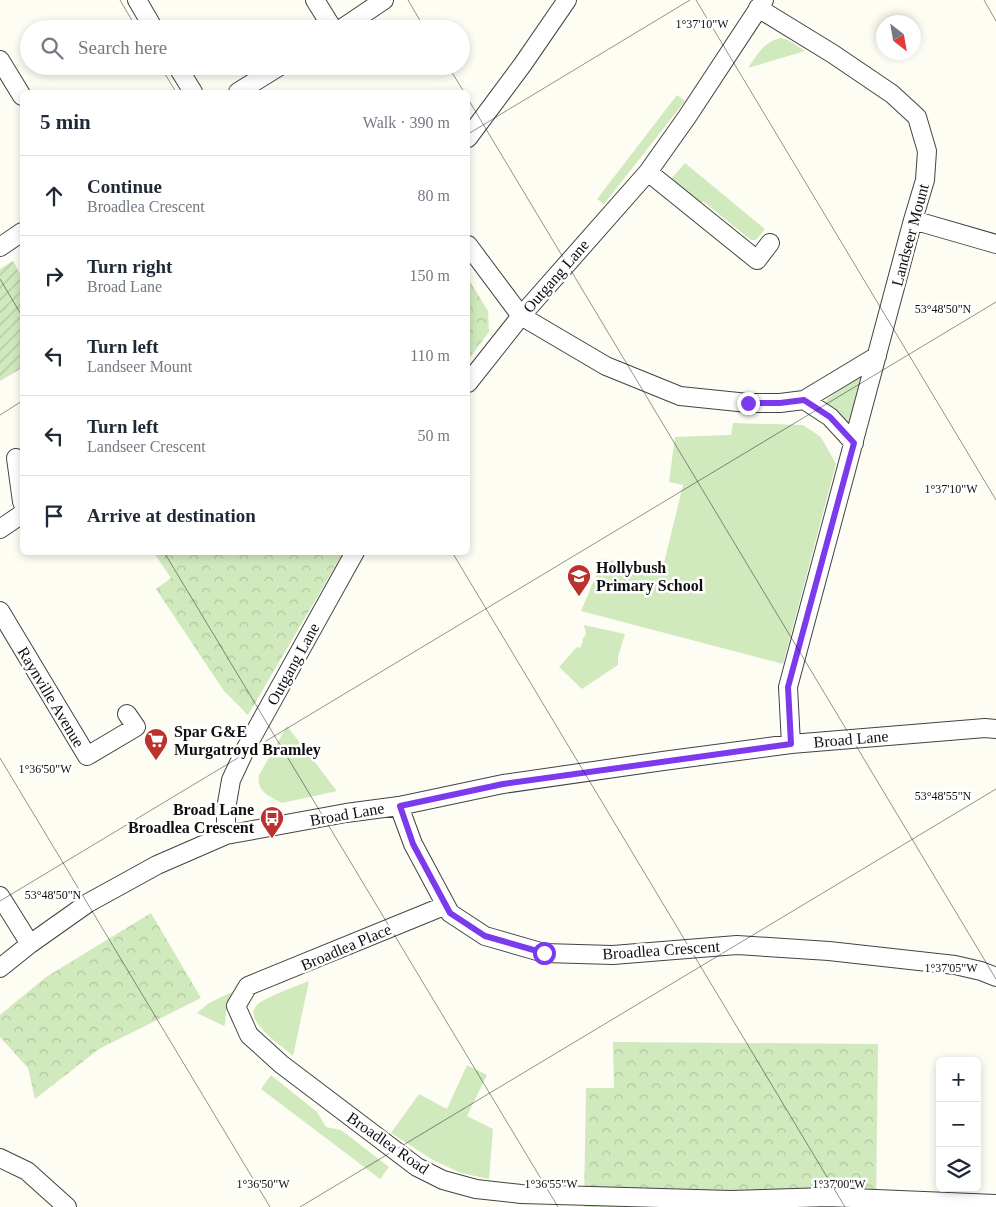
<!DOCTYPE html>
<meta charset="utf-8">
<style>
body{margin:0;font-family:"Times New Roman",serif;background:#f6f6f7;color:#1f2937}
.controls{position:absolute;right:15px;bottom:15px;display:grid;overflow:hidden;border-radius:8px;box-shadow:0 2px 8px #0003}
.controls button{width:45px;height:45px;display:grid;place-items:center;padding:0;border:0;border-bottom:1px solid #e0e1e3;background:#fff;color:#1f2937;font:25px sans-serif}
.compass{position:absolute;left:876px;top:15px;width:45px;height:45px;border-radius:50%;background:#fff;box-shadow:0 2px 8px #0003;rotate:149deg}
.stop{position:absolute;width:15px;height:15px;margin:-11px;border:4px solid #7c3aed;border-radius:50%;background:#fff}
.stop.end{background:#7c3aed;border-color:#fff;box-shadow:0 1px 5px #0008}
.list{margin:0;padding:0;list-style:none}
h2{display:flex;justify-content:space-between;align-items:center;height:65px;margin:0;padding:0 20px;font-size:21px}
h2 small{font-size:16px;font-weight:400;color:#747a83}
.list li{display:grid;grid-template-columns:32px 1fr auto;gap:15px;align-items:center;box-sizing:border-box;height:80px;padding:0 20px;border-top:1px solid #e0e1e3}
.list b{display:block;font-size:19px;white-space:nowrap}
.list p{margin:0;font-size:16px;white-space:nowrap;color:#747a83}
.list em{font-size:16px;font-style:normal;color:#747a83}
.icon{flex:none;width:28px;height:28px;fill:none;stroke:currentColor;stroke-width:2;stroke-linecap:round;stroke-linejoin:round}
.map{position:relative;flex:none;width:996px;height:1207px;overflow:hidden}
.search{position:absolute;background:#fff;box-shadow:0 2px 8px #0003;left:20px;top:20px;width:450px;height:55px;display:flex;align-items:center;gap:12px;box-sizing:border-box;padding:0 18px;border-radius:28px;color:#747a83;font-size:19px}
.panel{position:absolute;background:#fff;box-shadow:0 2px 8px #0003;left:20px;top:90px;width:450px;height:465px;border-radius:8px}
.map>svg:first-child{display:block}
</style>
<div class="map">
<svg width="996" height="1207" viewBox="0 0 996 1207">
<defs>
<pattern id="park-crowns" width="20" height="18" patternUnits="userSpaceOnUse" patternTransform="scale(1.25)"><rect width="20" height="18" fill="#d0e9bd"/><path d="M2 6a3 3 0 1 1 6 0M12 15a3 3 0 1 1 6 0" fill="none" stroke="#b2c7a1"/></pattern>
<pattern id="garden-furrows" width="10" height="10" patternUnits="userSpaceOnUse" patternTransform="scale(1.25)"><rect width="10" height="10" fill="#d0e9bd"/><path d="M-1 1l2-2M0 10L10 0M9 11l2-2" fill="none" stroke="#b2c7a1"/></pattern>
</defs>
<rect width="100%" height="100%" fill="#fefdf3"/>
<path fill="#d0e9bd" d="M781,38L788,40L805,51L748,68C757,55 764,41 781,38Z
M677,95L685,101L604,204L597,199Z
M685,163L765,229L756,240H751L704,202H697L670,180Z
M857,378H861L863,382L850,423H848L826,402L827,399Z
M733,423L803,425L821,437L836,464L783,664L581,611L603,559L663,567L683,485L669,482L675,437L731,435Z
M584,625L625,634L618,657V665L582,689L559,667L577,647L580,648L583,641L582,640L586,634Z
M287,726L337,791L282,803C269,796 256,791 259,775Z
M309,981L293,1056C281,1045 264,1035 256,1021C253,1016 252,1011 256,1006C262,998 297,986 309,981Z
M232,992L226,1012L225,1024L224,1026L197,1013L209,1003Z
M467,1065L487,1075L467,1116L493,1129L489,1179L461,1173L433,1160L391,1133L419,1094L447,1109Z
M271,1075L317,1112L326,1127L341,1130L389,1167L380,1179L261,1089Z"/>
<path fill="url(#park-crowns)" d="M468,278L488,311L489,332L468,360Z
M154,553H343L248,715L224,691L156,589L171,578Z
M151,913L201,998L99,1049L35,1099L28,1068L0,1037V1015L46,977Z
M613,1042L878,1044L876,1207H584L586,1088H614Z"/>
<path fill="url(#garden-furrows)" d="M13,261L22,277V368L0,381V269Z"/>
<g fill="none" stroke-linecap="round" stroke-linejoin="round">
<g stroke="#434343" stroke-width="20">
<path id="minor" d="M137,0L154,29
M315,0L333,29
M758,8L833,54L892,94L917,117L927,151L925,180L913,220L788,687L791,744
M341,29L384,0
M0,60L22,96
M177,66L193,92
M238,92L280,66
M468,138L523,64L567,0
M648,172L757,260L770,243
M913,220L996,244
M468,245L521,316L606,366L680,396L748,403H780L804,400
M0,247L22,232
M468,383L521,316L648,172L687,117L764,0
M854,443L830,417L804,400L877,356
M16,458L22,502
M0,529L22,514
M0,611L87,756L136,727L127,714
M399,806L413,844L450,913L485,936L544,953L613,955L737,945L829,951L955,965L981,971L996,977
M226,835V809L231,780L246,748L355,552
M0,896L30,944
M444,906L248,986L236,1006L249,1035L281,1064L417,1167L443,1180L476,1189L521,1194L731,1200L828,1197L996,1204
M0,968L30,944L88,903L157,865L226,835L346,813L399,806L503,784L663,761L791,744L985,728L996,729
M0,1158L27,1171L67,1207"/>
</g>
<use href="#minor" stroke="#fff" stroke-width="18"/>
</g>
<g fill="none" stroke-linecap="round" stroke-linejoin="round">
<path stroke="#7c3aed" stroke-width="6" d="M544,953L485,936L450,913L413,844L400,806L503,784L791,744L788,687L854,443L830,417L804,400L780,403H748"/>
</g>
<path fill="none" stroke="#101010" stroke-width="1" stroke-opacity="0.45" d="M120,0L137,29M408,0L425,29M696,0L996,500M984,0L996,21M160,66L176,92M448,66L464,92M468,99L996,979M468,134L690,0M0,279L22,316M0,415L22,401M164,552L558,1207M452,552L845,1207M0,758L270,1207M0,901L996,302M300,1207L996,789"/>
<defs>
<g id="school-pin" transform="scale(1.25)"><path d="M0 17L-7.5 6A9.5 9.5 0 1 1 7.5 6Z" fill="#bc312c" stroke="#fff"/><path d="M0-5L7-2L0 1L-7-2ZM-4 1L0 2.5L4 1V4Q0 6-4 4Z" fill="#fff"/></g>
<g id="supermarket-pin" transform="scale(1.25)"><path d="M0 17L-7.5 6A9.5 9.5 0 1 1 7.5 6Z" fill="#bc312c" stroke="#fff"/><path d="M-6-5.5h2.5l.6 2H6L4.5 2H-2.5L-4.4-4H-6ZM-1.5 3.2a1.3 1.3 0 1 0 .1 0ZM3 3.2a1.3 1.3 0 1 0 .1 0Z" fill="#fff"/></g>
<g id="bus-pin" transform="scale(1.25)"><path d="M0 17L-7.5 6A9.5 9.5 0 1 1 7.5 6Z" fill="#bc312c" stroke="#fff"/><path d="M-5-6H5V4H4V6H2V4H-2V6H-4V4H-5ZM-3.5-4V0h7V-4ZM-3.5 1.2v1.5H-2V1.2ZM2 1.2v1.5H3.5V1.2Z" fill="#fff"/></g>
</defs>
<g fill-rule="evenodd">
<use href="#school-pin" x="579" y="576"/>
<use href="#supermarket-pin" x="156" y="740"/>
<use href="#bus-pin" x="272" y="818"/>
</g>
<g text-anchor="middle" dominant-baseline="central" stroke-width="5" stroke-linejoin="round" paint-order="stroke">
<g font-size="16" fill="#101010" stroke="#fff">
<text transform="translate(910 235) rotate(-75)">Landseer Mount</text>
<text transform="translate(556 276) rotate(-49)">Outgang Lane</text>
<text transform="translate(293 664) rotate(-61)">Outgang Lane</text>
<text transform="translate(51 697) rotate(59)">Raynville Avenue</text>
<text transform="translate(851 739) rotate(-5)">Broad Lane</text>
<text transform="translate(347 814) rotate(-10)">Broad Lane</text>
<text transform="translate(346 947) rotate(-23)">Broadlea Place</text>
<text transform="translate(661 950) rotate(-4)">Broadlea Crescent</text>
<text transform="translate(388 1143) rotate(35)">Broadlea Road</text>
</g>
<g font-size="16" font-weight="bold" fill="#101010" stroke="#fff" text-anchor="start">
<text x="596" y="567">Hollybush<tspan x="596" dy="18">Primary School</tspan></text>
<text x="174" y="731">Spar G&amp;E<tspan x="174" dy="18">Murgatroyd Bramley</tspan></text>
<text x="254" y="809" text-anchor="end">Broad Lane<tspan x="254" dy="18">Broadlea Crescent</tspan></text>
</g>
</g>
<g font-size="12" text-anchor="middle" fill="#101010" stroke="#fff" stroke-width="5" stroke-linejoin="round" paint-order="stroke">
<text x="702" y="28">1°37'10"W</text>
<text x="943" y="313">53°48'50"N</text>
<text x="951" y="493">1°37'10"W</text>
<text x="45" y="773">1°36'50"W</text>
<text x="943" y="800">53°48'55"N</text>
<text x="53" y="899">53°48'50"N</text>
<text x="951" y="972">1°37'05"W</text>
<text x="263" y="1188">1°36'50"W</text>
<text x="551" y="1188">1°36'55"W</text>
<text x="839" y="1188">1°37'00"W</text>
</g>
</svg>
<div class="controls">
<button>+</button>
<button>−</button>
<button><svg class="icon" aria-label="layers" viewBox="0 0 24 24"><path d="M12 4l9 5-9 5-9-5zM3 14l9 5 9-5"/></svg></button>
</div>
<svg class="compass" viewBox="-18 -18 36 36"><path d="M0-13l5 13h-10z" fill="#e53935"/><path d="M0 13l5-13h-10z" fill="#747a83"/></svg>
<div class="stop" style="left:544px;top:953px"></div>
<div class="stop end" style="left:748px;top:403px"></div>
<div class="search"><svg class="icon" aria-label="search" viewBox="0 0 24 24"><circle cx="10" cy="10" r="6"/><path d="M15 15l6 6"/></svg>Search here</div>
<section class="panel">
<h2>5 min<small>Walk · 390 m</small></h2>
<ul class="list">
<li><svg class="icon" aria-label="ahead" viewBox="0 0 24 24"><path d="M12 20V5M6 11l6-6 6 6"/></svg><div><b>Continue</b><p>Broadlea Crescent</p></div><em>80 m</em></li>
<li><svg class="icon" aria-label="right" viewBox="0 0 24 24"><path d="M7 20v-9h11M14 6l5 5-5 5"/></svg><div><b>Turn right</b><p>Broad Lane</p></div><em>150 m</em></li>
<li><svg class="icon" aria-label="left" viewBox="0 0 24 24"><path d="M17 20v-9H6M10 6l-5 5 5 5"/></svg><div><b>Turn left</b><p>Landseer Mount</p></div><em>110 m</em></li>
<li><svg class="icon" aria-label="left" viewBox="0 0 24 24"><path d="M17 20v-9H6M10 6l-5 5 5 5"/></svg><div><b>Turn left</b><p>Landseer Crescent</p></div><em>50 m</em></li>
<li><svg class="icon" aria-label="arrive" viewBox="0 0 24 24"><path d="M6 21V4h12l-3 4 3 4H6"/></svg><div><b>Arrive at destination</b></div></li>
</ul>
</section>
</div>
